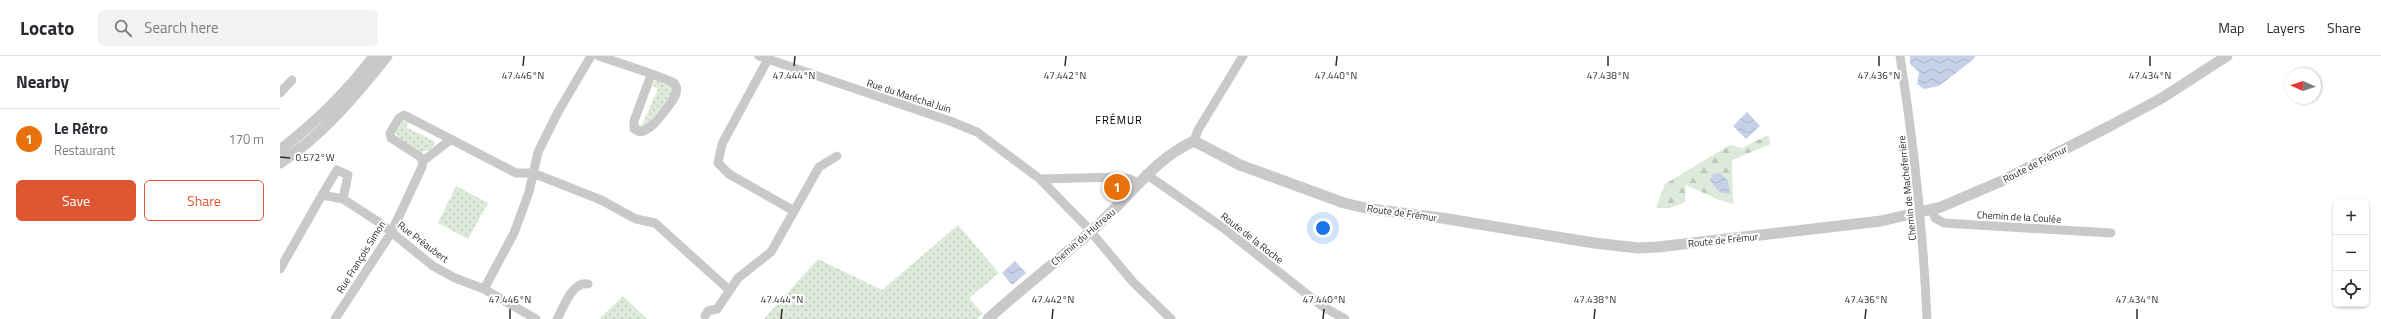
<!DOCTYPE html>
<meta charset="utf-8">
<style>
body{margin:0;font-family:"Titillium Web",sans-serif;background:#f2f2f3;color:#2b2b33}
.controls{position:absolute;right:12px;bottom:12px;display:grid;overflow:hidden;border-radius:6px;box-shadow:0 1px 3px #0004}
.controls button{width:36px;height:36px;display:grid;place-items:center;padding:0;border:0;border-bottom:1px solid #e1e1e2;background:#fff;color:#2b2b33;font:20px sans-serif}
.compass{position:absolute;left:2005px;top:12px;width:36px;height:36px;border-radius:50%;background:#fff;box-shadow:0 1px 3px #0004;rotate:273deg}
.you{position:absolute;left:1043px;top:172px;width:14px;height:14px;margin:-10px;border:3px solid #fff;border-radius:50%;background:#1a73e8;box-shadow:0 0 0 6px #1a73e833}
.badge{display:grid;place-items:center;width:26px;height:26px;border-radius:50%;background:#df5732;color:#fff;font-size:13px;font-weight:700}
.pin{position:absolute;translate:-50% -50%;border:2px solid #fff;box-shadow:0 1px 4px #0006}
.list{margin:0;padding:0;list-style:none}
h2{display:flex;justify-content:space-between;align-items:center;height:52px;margin:0;padding:0 16px;font-size:17px}
h2 small{font-size:13px;font-weight:400;color:#7c7c81}
.list li{display:grid;grid-template-columns:26px 1fr auto;gap:12px;align-items:center;box-sizing:border-box;height:60px;padding:0 16px;border-top:1px solid #e1e1e2}
.list b{display:block;font-size:15px;white-space:nowrap}
.list p{margin:0;font-size:13px;white-space:nowrap;color:#7c7c81}
.list em{font-size:13px;font-style:normal;color:#7c7c81}
.actions{display:flex;gap:8px;padding:12px 16px}
.actions a{flex:1;padding:9px 0;border:1px solid #df5732;border-radius:6px;text-align:center;font-size:14px;color:#df5732}
.actions .main{background:#df5732;color:#fff}
.icon{flex:none;width:22px;height:22px;fill:none;stroke:currentColor;stroke-width:2;stroke-linecap:round;stroke-linejoin:round}
.map{position:relative;flex:none;width:2101px;height:263px;overflow:hidden}
header{display:flex;align-items:center;gap:24px;box-sizing:border-box;height:56px;padding:0 20px;background:#fff;border-bottom:1px solid #e1e1e2}
header strong{font-size:19px}
nav{display:flex;gap:22px;margin-inline-start:auto;font-size:14px}
.search{width:280px;height:36px;background:#f2f2f3;display:flex;align-items:center;gap:10px;box-sizing:border-box;padding:0 14px;border-radius:6px;color:#7c7c81;font-size:15px}
main{display:flex}
aside{flex:1;background:#fff}
.map>svg:first-child{display:block}
</style>
<header>
<strong>Locato</strong>
<div class="search"><svg class="icon" aria-label="search" viewBox="0 0 24 24"><circle cx="10" cy="10" r="6"/><path d="M15 15l6 6"/></svg>Search here</div>
<nav><a>Map</a><a>Layers</a><a>Share</a></nav>
</header>
<main>
<aside>
<h2>Nearby<small></small></h2>
<ul class="list">
<li><span class="badge" style="background:#e8710a">1</span><div><b>Le Rétro</b><p>Restaurant</p></div><em>170 m</em></li>
</ul>
<div class="actions"><a class="main">Save</a><a>Share</a></div>
</aside>
<div class="map">
<svg width="2101" height="263" viewBox="0 0 2101 263">
<defs>
<pattern id="grass-dots" width="8" height="8" patternUnits="userSpaceOnUse"><rect width="8" height="8" fill="#dde9d9"/><path d="M2 2h.1M6 6h.1" fill="none" stroke="#bec8ba" stroke-width="1.8" stroke-linecap="round"/></pattern>
<pattern id="forest-firs" width="22" height="20" patternUnits="userSpaceOnUse"><rect width="22" height="20" fill="#dde9d9"/><path d="M5 1l3.5 6h-7zM16 11l3.5 6h-7z" fill="#bec8ba"/></pattern>
<pattern id="water-waves" width="16" height="10" patternUnits="userSpaceOnUse"><rect width="16" height="10" fill="#c6d1e9"/><path d="M0 5q4-4 8 0t8 0" fill="none" stroke="#aab4c8"/></pattern>
</defs>
<rect width="100%" height="100%" fill="#fff"/>
<path fill="url(#grass-dots)" d="M379,23L387,26L393,32L390,42L368,68L364,72H358L356,67L362,69L378,33L373,30L374,25Z
M123,65H129L126,71L154,85L155,88L151,93L141,96L118,81L116,76Z
M176,130L208,147L188,183L158,167Z
M678,169L719,217L689,242L703,258L697,263H484L538,203L602,234Z
M343,240L367,263H319Z"/>
<path fill="url(#forest-firs)" d="M1488,79L1491,88L1452,104L1453,148L1437,143L1406,129L1405,146L1390,152H1376L1385,128L1450,89L1462,92Z"/>
<path fill="url(#water-waves)" d="M1630,0H1695L1694,3L1659,30L1644,33L1637,28L1639,16L1630,8Z
M1467,56L1480,70L1466,83L1453,70Z
M1440,117L1448,125L1450,137C1439,139 1435,132 1430,124L1433,118Z
M735,205L746,217L732,229L722,217Z"/>
<g fill="none" stroke-linecap="round" stroke-linejoin="round">
<path stroke="#c9c9c9" stroke-width="9" d="M319,0C330,4 390,23 394,27C401,35 392,46 387,52C379,62 372,73 360,76L354,73V65L371,19
M479,0L670,65L697,76L760,123L806,170L853,226L891,263
M1620,0C1634,88 1643,174 1647,263
M488,3L442,88L438,107L449,118L514,155
M0,37L12,24
M170,84L143,105L139,100L111,82L110,77L119,62L124,59L236,117H253L321,144L356,163L375,167L448,233
M914,85L918,74L963,0
M866,118L942,171L1042,250L1065,263
M760,123L838,121L850,123L858,127
M42,139L57,114L68,119L63,143
M1652,154L1655,162L1664,167L1831,177
M0,213L42,139L63,143L100,167L153,210L175,222L204,233L256,263
M204,233L234,177L249,136L258,96L278,56L311,0
M425,260L428,255L437,253L458,222L491,196L539,111L557,100
M55,263L111,177L142,111L143,105
M277,263C284,251 292,225 308,228"/>
<path stroke="#c9c9c9" stroke-width="11" d="M0,94C35,67 67,36 94,0
M0,107C42,80 76,39 107,0
M708,263C744,230 783,201 819,168C851,139 874,103 914,85L960,109L1064,147L1090,153L1162,162L1314,187L1358,192L1378,191L1601,165L1661,151L1724,124L1830,70L1882,42L1947,0"/>
</g>
<path fill="none" stroke="#2c2c2c" stroke-width="1.5" d="M243,10L244,0M514,10L515,0M785,10L786,0M1056,10L1057,0M1328,10V0M1599,10V0M1870,10V0M0,101L10,102M230,263V253M501,263L502,253M772,263L773,253M1043,263L1044,253M1314,263L1315,253M1585,263L1586,253M1857,263V253"/>
<g text-anchor="middle" dominant-baseline="central" stroke-width="4" stroke-linejoin="round" paint-order="stroke">
<g font-size="10" fill="#2c2c2c" stroke="#fff">
<text transform="translate(629 40) rotate(18)">Rue du Maréchal Juin</text>
<text transform="translate(1755 108) rotate(-27)">Route de Frémur</text>
<text transform="translate(1627 132) rotate(-96)">Chemin de Macheferrière</text>
<text transform="translate(1122 157) rotate(8)">Route de Frémur</text>
<text transform="translate(1739 161) rotate(3)">Chemin de la Coulée</text>
<text transform="translate(803 181) rotate(-41)">Chemin du Hutreau</text>
<text transform="translate(972 182) rotate(38)">Route de la Roche</text>
<text transform="translate(1443 184) rotate(-6)">Route de Frémur</text>
<text transform="translate(143 186) rotate(37)">Rue Préaubert</text>
<text transform="translate(81 201) rotate(-58)">Rue François Simon</text>
</g>
<g font-size="11" letter-spacing="1" fill="#000" stroke="#fff">
<text x="839" y="64">FRÉMUR</text>
</g>
</g>
<g font-size="10" text-anchor="middle" fill="#2c2c2c" stroke="#fff" stroke-width="4" stroke-linejoin="round" paint-order="stroke">
<text x="243" y="23">47.446°N</text>
<text x="514" y="23">47.444°N</text>
<text x="785" y="23">47.442°N</text>
<text x="1056" y="23">47.440°N</text>
<text x="1328" y="23">47.438°N</text>
<text x="1599" y="23">47.436°N</text>
<text x="1870" y="23">47.434°N</text>
<text x="35" y="105">0.572°W</text>
<text x="230" y="247">47.446°N</text>
<text x="502" y="247">47.444°N</text>
<text x="773" y="247">47.442°N</text>
<text x="1044" y="247">47.440°N</text>
<text x="1315" y="247">47.438°N</text>
<text x="1586" y="247">47.436°N</text>
<text x="1857" y="247">47.434°N</text>
</g>
</svg>
<div class="controls">
<button>+</button>
<button>−</button>
<button><svg class="icon" aria-label="locate" viewBox="0 0 24 24"><circle cx="12" cy="12" r="6"/><path d="M12 2v4M12 18v4M2 12h4M18 12h4"/></svg></button>
</div>
<svg class="compass" viewBox="-18 -18 36 36"><path d="M0-13l5 13h-10z" fill="#e53935"/><path d="M0 13l5-13h-10z" fill="#7c7c81"/></svg>
<div class="you"></div>
<div class="pin badge" style="left:837px;top:131px;background:#e8710a">1</div>
</div>
</main>
